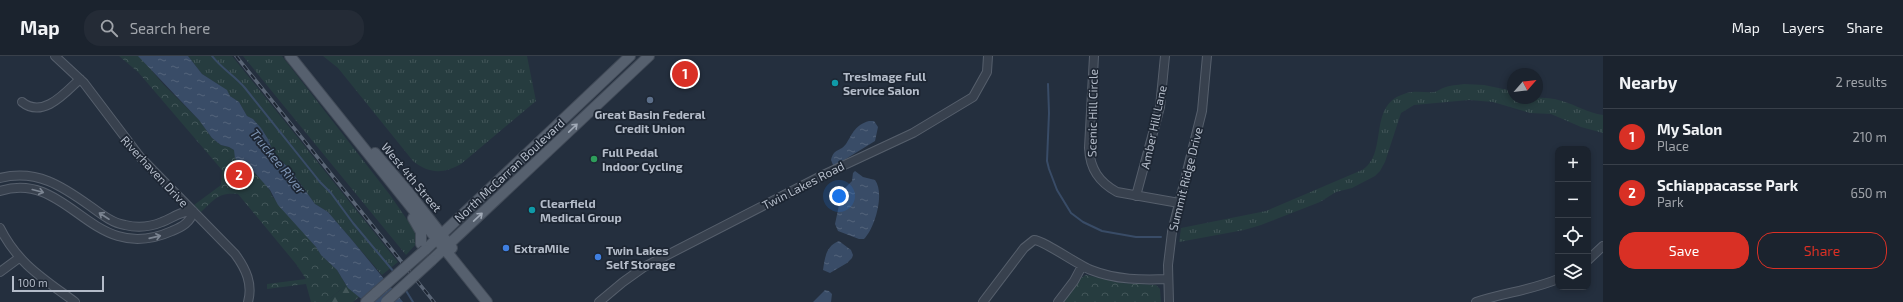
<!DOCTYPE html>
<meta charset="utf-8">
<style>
body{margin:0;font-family:"Exo 2",sans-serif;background:#242b36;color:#f1f3f6}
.controls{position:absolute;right:12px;bottom:12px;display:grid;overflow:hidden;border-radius:8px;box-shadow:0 2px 6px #0003}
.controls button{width:36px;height:36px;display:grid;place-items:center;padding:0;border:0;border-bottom:1px solid #39404a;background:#1b232e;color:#f1f3f6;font:20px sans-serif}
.compass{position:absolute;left:1507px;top:12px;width:36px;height:36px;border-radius:50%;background:#1b232e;box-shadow:0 2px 6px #0003;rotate:62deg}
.scale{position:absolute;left:12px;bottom:10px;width:92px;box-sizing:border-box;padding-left:4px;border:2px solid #b4bcc9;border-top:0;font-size:11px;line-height:14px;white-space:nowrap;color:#b4bcc9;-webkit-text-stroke:3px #1d2633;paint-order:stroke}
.you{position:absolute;left:839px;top:140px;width:14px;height:14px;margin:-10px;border:3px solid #fff;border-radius:50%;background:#1a73e8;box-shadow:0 0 0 6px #1a73e833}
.badge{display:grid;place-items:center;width:26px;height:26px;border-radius:50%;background:#d93025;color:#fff;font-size:13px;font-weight:700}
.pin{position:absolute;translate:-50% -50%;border:2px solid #fff;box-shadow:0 1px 4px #0006}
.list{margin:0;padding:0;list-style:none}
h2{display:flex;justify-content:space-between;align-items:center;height:52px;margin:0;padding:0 16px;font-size:17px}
h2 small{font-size:13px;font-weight:400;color:#a0a4aa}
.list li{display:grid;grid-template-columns:26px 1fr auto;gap:12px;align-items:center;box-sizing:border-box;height:56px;padding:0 16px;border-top:1px solid #39404a}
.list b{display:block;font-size:15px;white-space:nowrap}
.list p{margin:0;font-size:13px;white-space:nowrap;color:#a0a4aa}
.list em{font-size:13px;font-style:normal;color:#a0a4aa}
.actions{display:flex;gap:8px;padding:12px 16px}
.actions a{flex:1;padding:9px 0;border:1px solid #d93025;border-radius:16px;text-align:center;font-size:14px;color:#d93025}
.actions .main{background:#d93025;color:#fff}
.icon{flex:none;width:22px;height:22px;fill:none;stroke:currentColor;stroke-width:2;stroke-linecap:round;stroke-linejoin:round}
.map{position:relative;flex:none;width:1603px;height:246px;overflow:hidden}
header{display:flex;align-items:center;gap:24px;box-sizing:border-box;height:56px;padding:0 20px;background:#1b232e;border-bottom:1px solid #39404a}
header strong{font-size:19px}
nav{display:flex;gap:22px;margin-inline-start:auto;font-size:14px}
.search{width:280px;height:36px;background:#242b36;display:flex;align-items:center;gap:10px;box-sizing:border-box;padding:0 14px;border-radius:16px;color:#a0a4aa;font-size:15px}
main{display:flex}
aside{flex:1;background:#1b232e}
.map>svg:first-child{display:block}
</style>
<header>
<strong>Map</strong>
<div class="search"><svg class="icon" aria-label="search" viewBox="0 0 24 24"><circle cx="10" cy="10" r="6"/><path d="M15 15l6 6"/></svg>Search here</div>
<nav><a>Map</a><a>Layers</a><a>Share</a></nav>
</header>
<main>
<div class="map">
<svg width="1603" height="246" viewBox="0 0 1603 246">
<defs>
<pattern id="grass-tufts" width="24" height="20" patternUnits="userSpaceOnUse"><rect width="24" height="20" fill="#263c3f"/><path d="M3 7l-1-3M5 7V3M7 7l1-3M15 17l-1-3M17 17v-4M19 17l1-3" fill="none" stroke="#435659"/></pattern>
<pattern id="forest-firs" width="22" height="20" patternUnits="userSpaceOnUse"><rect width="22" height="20" fill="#263c3f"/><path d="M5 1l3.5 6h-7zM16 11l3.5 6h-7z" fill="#435659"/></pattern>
<pattern id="park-crowns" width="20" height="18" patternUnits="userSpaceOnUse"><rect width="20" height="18" fill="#263c3f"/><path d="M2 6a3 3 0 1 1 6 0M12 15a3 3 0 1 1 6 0" fill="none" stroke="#435659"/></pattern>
<pattern id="water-ripples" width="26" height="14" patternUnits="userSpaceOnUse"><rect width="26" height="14" fill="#394c67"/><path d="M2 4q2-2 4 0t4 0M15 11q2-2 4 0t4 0" fill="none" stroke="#53647b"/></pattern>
</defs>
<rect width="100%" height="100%" fill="#242f3e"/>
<path fill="url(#grass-tufts)" d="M188,0H232L398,206L382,219L328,156L315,148L289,112L274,99L268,83L261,72L253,63L247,60L239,46L230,40L219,29L202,18Z
M243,0H282L390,139L415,175L417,187L406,199Z
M323,0H527L536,45L461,108C444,118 429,118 413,105L338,12Z
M1464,28L1484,29L1513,35V42C1529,42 1547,40 1562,45C1576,49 1588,57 1603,59V77L1581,71L1551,58L1530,57L1493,46L1469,44L1414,49L1401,57L1385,106L1380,115L1375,120L1352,132L1336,136L1320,146L1261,169L1244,174L1179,186L1181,172L1266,155L1362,114C1389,98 1367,49 1404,38C1414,34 1425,37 1435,36C1438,35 1440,33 1443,32C1450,29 1457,29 1464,28Z"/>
<path fill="url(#forest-firs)" d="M346,229L359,241L353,246H326Z"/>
<path fill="url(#park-crowns)" d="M119,0H138L141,2L164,29L199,64L212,82L221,89L229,91L234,94L247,113C255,115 270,131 272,140L316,191L321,199L337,214L346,229L326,246H311L306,228L267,233V228L306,223L296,208L238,138C218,136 214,144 201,156L194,149L221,129L222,114L138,16Z
M1086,219L1121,227L1156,229L1160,233L1161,246H1064L1081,222Z"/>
<path fill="url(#water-ripples)" d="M138,0H188L202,18L227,34L230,40L239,46L247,60L253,63L261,72L268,83L274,99L289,112L315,148L328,156L352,184L403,246H365L348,232L337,214L321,199L316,191L278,149L270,134L253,115L247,113L239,107L235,102L234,94L229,91L221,89L212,82L199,64Z
M869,65H874L878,71L875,85L836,109H833L831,104C834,92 840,96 846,88C853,77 855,69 869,65Z
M855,115L863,121L875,124C885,137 875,172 864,183H859L838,175L835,168L842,135L852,125L853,117Z
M839,185L851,194L853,199L852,202L847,207L830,217L823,214C825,201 826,190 839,185Z
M825,234L829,235L832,238L831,246H813Z"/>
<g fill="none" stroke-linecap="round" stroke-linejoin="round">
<path stroke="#394c67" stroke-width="2" d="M212,0C222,13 235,20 245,32L320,126L331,137L353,167L394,216
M1048,28L1049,57L1047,105L1049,113L1057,134L1071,157L1083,166L1102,175L1136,181H1161
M405,233L413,246"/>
<g stroke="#565f6c" stroke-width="10">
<path id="minor" d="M55,0L84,27L140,101L235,198C246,213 253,228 248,246
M1094,0L1089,92C1090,113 1099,126 1117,136L1179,147
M22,46C43,63 65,37 80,23
M0,122C37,113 62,130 90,150C101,158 112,167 125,169C137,172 150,171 162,166C173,162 180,155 193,155C191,166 182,171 172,175C91,211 70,113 0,135
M1136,140L1160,51L1165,0
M0,172C18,208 44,223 75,246
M1588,204L1603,190
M0,216L19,202
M599,246L623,226L644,211L823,119L913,77L973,41L987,16L988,0
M983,246L1024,192L1034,184C1043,184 1078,209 1091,214C1116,224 1142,224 1168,223
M1058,246L1074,225L1082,210
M1169,246L1168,209L1172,176L1202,55L1207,0
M1476,246C1503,237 1532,234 1558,223"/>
</g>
<g stroke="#414a57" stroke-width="12">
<path id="major" d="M290,0L487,246
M375,97L410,138L452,192
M413,162L421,176V188
M425,194L630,0
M432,204L649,0
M366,246L377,236"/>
</g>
<use href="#minor" stroke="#38414e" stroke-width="8"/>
<use href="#major" stroke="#56606e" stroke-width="10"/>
<g stroke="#5a6575" stroke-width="3.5">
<path id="rail" d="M236,0L434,246"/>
</g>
<use href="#rail" stroke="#1d2633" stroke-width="2" stroke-dasharray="6" stroke-linecap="butt"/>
<g stroke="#414a57" stroke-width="12" stroke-linecap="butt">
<path id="major-bridge" d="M377,236L425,194
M386,246L432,204"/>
</g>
<use href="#major-bridge" stroke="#56606e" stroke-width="10"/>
</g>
<defs><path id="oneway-shaft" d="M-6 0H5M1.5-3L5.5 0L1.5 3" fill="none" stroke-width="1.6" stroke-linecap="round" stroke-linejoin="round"/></defs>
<g stroke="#a1aab7">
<use href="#oneway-shaft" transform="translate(573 72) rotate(-44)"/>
<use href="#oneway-shaft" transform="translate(478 161) rotate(-43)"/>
</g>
<g stroke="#7c8592">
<use href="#oneway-shaft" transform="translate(38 135) rotate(15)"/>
<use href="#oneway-shaft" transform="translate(104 160) rotate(-147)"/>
<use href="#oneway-shaft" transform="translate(155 181) rotate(-13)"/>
</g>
<g fill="#0f9aa8" stroke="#1d2633" stroke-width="1.5">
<circle cx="835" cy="27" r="4"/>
<circle cx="532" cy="154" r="4"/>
</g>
<circle fill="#5c6f8a" stroke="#1d2633" stroke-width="1.5" cx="650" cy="44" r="4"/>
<circle fill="#2e9e5b" stroke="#1d2633" stroke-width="1.5" cx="594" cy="103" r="4"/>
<g fill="#3f7fe0" stroke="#1d2633" stroke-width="1.5">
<circle cx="506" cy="192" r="4"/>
<circle cx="598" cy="201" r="4"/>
</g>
<g text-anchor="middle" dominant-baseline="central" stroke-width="3.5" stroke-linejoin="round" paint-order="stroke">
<g font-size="12" font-weight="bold" fill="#b4bcc9" stroke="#1d2633" text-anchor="start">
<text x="843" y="20">TresImage Full<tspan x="843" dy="14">Service Salon</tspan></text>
<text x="650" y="58" text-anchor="middle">Great Basin Federal<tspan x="650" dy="14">Credit Union</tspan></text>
<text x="602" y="96">Full Pedal<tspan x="602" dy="14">Indoor Cycling</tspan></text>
<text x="540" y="147">Clearfield<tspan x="540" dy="14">Medical Group</tspan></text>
<text x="514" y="192">ExtraMile</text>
<text x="606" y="194">Twin Lakes<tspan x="606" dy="14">Self Storage</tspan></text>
</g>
<g font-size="12" fill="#b4bcc9" stroke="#1d2633">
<text transform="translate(1092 57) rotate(-89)">Scenic Hill Circle</text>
<text transform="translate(1153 71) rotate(-78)">Amber Hill Lane</text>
<text transform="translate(509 114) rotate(-43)">North McCarran Boulevard</text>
<text transform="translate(155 115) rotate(47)">Riverhaven Drive</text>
<text transform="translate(412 121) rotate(50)">West 4th Street</text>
<text transform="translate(1185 123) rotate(-76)">Summit Ridge Drive</text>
<text transform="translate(803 129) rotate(-27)">Twin Lakes Road</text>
</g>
<g font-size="13" font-style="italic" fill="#7c92b1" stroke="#1d2633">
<text transform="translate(278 105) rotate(51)">Truckee River</text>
</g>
</g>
</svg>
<div class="controls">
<button>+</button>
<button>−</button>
<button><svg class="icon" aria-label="locate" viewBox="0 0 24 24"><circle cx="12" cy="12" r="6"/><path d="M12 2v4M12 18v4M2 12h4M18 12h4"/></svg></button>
<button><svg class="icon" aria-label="layers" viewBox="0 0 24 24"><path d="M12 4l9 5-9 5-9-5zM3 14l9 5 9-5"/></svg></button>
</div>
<svg class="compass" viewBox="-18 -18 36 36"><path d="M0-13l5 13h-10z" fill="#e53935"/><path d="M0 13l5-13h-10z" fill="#a0a4aa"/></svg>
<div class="scale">100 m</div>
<div class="you"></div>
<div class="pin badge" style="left:685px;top:18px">1</div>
<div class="pin badge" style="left:239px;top:119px">2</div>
</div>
<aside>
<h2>Nearby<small>2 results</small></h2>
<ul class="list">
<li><span class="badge">1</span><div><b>My Salon</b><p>Place</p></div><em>210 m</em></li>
<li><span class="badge">2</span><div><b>Schiappacasse Park</b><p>Park</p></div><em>650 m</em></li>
</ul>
<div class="actions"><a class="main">Save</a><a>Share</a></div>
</aside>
</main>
